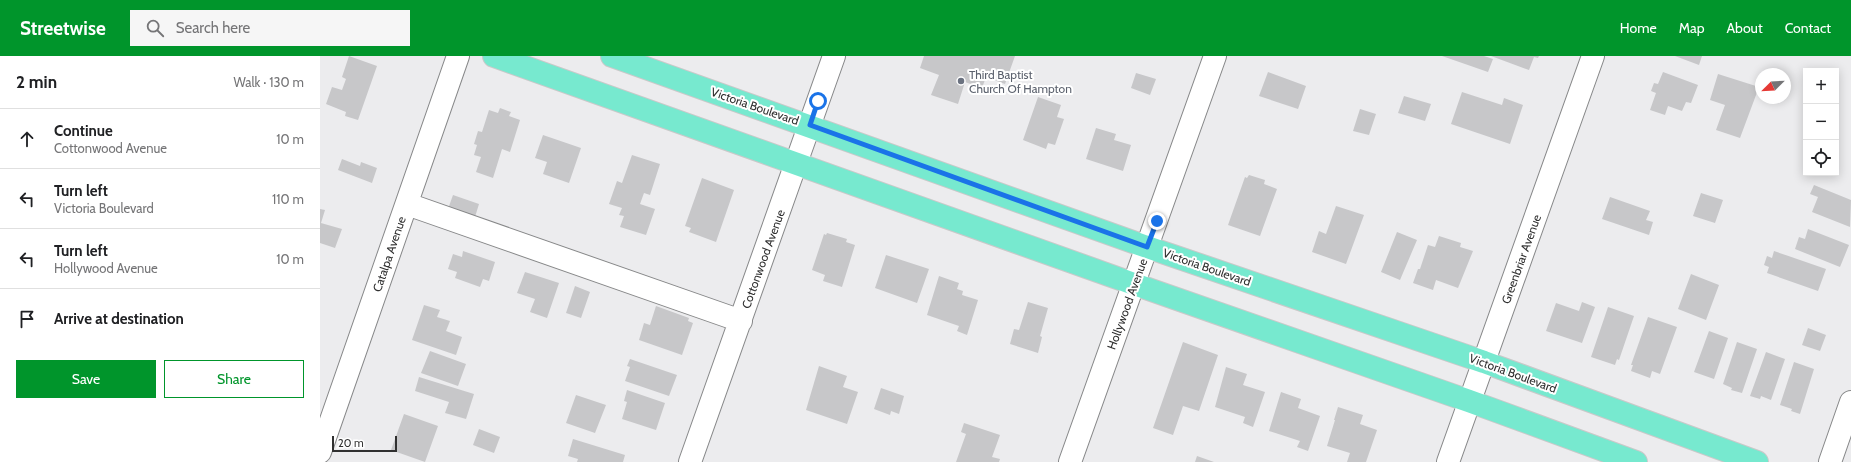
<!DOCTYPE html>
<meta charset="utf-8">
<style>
body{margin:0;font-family:Cabin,sans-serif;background:#f6f6f6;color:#202124}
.controls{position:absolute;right:12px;top:12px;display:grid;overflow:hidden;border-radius:0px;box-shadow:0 2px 10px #0003}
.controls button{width:36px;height:36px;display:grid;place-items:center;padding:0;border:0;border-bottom:1px solid #e0e0e0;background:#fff;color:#202124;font:20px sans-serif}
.compass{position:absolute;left:1435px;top:12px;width:36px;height:36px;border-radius:50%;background:#fff;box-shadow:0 2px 10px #0003;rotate:246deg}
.scale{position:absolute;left:12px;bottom:10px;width:65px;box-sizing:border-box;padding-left:4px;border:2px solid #303030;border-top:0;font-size:11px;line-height:14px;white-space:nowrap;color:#303030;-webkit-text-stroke:3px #fff;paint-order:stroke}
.stop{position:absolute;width:12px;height:12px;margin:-9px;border:3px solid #1a73e8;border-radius:50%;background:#fff}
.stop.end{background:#1a73e8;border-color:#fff;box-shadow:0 1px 4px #0008}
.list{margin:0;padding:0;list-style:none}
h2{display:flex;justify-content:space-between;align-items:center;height:52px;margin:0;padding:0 16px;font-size:17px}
h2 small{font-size:13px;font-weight:400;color:#757577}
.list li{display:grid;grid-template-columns:26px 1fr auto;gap:12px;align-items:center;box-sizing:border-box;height:60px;padding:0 16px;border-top:1px solid #e0e0e0}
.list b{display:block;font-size:15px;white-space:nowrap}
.list p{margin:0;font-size:13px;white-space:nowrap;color:#757577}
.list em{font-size:13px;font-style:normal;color:#757577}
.actions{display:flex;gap:8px;padding:12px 16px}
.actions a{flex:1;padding:9px 0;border:1px solid #00952b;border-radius:0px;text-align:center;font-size:14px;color:#00952b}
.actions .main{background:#00952b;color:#fff}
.icon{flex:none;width:22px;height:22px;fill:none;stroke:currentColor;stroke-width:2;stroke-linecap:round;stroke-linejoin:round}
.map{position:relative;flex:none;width:1531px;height:406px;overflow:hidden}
header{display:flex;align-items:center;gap:24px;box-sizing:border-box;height:56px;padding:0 20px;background:#00952b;color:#fff}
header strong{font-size:19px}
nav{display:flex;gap:22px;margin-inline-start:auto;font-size:14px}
.search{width:280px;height:36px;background:#f6f6f6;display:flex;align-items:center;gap:10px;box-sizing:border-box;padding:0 14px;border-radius:0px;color:#757577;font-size:15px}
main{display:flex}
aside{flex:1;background:#fff}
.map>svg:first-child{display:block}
</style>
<header>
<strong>Streetwise</strong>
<div class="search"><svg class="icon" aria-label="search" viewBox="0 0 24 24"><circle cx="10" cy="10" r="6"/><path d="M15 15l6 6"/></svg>Search here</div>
<nav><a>Home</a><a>Map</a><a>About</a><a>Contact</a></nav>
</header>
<main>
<aside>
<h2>2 min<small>Walk · 130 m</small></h2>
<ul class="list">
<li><svg class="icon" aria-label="ahead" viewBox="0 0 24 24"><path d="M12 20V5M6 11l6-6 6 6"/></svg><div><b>Continue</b><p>Cottonwood Avenue</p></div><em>10 m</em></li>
<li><svg class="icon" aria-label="left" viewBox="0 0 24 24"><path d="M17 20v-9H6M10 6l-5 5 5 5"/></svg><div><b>Turn left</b><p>Victoria Boulevard</p></div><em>110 m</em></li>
<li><svg class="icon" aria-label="left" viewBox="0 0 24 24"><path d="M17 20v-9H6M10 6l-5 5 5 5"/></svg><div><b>Turn left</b><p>Hollywood Avenue</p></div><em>10 m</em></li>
<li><svg class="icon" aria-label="arrive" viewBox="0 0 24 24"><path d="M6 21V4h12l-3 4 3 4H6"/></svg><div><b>Arrive at destination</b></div></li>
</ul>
<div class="actions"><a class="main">Save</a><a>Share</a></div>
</aside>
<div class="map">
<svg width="1531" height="406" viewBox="0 0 1531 406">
<rect width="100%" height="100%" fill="#ececee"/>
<path fill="#c7c7c9" d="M29,0L57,10L38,64L25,60L26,56L6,48L12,31L22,34L26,23L22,21Z
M604,0H695L685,28L666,21L662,32L645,26L638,48L611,39L619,19L600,12Z
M1122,0H1164L1173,3L1168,16Z
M1171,0H1219L1218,2L1214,1L1209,14Z
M1355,0H1382L1379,9Z
M948,16L986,30L978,53L939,40Z
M1343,16L1378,29L1371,47L1366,46L1362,55L1348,50L1345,59L1330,54L1336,37L1331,35L1334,27L1338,28Z
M816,17L836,23L830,39L811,32Z
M1398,18L1439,31L1420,82L1396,74L1405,49L1390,44Z
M1142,36L1182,49L1184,42L1203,49L1190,88L1131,68Z
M1084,40L1111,48L1105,65L1078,57Z
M718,41L741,49L737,61L744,63L735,89L728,87L726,93L703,84Z
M180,52L191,56L189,60L200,64L190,96L182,93L173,122L156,116L161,101L154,99L157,89L154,88L158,75L162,76L169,54L178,57Z
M1040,53L1056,58L1049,79L1033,75Z
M776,72L796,78L794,84L811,89L803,115L766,103Z
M223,79L261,92L249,127L223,118L227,106L215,102Z
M312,99L340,108L330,139L324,137L320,148L335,153L326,179L300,171L304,160L299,159L302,152L289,148L297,125L302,127Z
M22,103L40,110L41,106L57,112L52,127L18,114Z
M929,119L945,124L944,128L957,133L940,180L908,169L925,121L927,122Z
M382,122L414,134L396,186L369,176L371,172L365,170Z
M1494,129L1531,144L1530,171L1492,156L1498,141L1490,138Z
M1381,137L1403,144L1395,167L1373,160Z
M133,139L159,148L155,161L128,153Z
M1290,141L1330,155L1326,164L1333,166L1329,179L1282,163Z
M1016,150L1044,159L1026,208L992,196L999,175L1006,178Z
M0,153L5,154L1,167L22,173L15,192L0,187Z
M1488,173L1529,189L1520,211L1475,193L1479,181L1485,183Z
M1077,176L1097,184L1080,224L1061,216Z
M507,177L527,183L526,186L535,189L522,231L503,225L505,219L492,214L504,178L506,179Z
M1119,180L1141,187L1140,191L1153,195L1138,232L1116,224L1113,234L1093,227L1098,213H1100L1108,189L1115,191Z
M143,195L175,206L169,225L163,223L160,231L135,222L137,216L128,213L133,198L142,201Z
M1454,195L1506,213L1498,235L1447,217L1449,211L1444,209L1447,200L1452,202Z
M566,199L609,213L597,247L555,232Z
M205,216L239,227L227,262L210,256L215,243L197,237Z
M1371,218L1399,229L1386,264L1358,253Z
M619,220L639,227L637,233L643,235L642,239L658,244L647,279L637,275L639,270L607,259Z
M255,230L270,236L261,262L246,257Z
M708,246L728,252L720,280L722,281L718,297L690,288L694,273L699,274Z
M1262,246L1275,251L1262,287L1226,275L1236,247L1259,255Z
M104,249L120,254L117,261L130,265L126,275L142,281L136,299L92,284Z
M336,250L369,262L368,265L373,267L362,299L319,284L324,267L330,269Z
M1288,251L1314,260L1299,304L1297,303L1295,309L1271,301Z
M1328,261L1357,271L1340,318L1332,315L1330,322L1311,315L1313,309H1311Z
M1488,272L1506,279L1500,295L1482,289Z
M1389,275L1408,282L1394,323L1374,316Z
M863,286L898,299L879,355L863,350L853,379L833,372Z
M1417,286L1437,293L1422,337L1411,334L1412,332L1403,328Z
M110,295L146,308L138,330L101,317Z
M1446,296L1465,303L1451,344L1441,340L1440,343L1430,340Z
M310,303L357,319L349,340L305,325L310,311L307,310Z
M1474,306L1494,313L1480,358L1471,355L1472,353L1460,349Z
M499,310L527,320L523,331L538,336L527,368L486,354Z
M906,311L927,318L923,329L945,336L933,371L923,367L925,361L895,351Z
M99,321L154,338L146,363L125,357L129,346L95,335Z
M561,332L584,340L579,358L571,355L570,359L554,353Z
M307,334L345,347L336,374L302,363L307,346L304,345Z
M961,336L981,343L978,352L1000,360L988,395L977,391L980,385L949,375Z
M256,339L286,349L275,377L246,367Z
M1018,351L1043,359L1040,368L1057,374L1046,406H1027L1030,397L1007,390L1015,364H1014Z
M84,358L118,370L105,406L71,394Z
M644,367L680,379L672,401L680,403L679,406H636L646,378L641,376Z
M159,373L180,381L174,397L153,389Z
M253,383L305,399L303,406H257L258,403L248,400Z
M877,400L894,406H875Z"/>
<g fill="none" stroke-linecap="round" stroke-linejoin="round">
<g stroke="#878889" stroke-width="24">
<path id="minor" d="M87,148L421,265
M0,396L138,0
M370,406L514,0
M750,406L895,0
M1128,406L1273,0
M1510,406L1531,346"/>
</g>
<g stroke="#c9c9c9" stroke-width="24">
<path id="major" d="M174,0L814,228L1149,345L1316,406
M292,0L827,191L1164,306L1437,406"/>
</g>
<use href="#minor" stroke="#fff" stroke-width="22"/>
<use href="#major" stroke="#77e9cf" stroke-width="22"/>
</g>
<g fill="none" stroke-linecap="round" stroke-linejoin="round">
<path stroke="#1a73e8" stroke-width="5" d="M498,45L490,69L827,191L837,165"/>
</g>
<circle fill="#6b7280" stroke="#fff" stroke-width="1.5" cx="641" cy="25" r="4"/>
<g text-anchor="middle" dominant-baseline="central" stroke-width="4" stroke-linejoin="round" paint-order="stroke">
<g font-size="12" fill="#5b616d" stroke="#fff" text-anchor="start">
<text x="649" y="18">Third Baptist<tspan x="649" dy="14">Church Of Hampton</tspan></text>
</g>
<g font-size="12" fill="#303030" stroke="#fff">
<text transform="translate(435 50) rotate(19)">Victoria Boulevard</text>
<text transform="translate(69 198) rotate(-71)">Catalpa Avenue</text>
<text transform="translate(443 203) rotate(-70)">Cottonwood Avenue</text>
<text transform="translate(1201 203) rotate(-70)">Greenbriar Avenue</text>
<text transform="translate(887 211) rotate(19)">Victoria Boulevard</text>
<text transform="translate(807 248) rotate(-70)">Hollywood Avenue</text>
<text transform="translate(1193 317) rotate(20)">Victoria Boulevard</text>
</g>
</g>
</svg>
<div class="controls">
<button>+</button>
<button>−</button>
<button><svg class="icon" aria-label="locate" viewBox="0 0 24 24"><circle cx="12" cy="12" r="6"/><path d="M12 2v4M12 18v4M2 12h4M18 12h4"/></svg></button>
</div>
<svg class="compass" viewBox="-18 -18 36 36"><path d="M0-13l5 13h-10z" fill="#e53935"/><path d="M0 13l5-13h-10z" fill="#757577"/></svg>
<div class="scale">20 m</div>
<div class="stop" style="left:498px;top:45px"></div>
<div class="stop end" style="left:837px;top:165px"></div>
</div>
</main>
